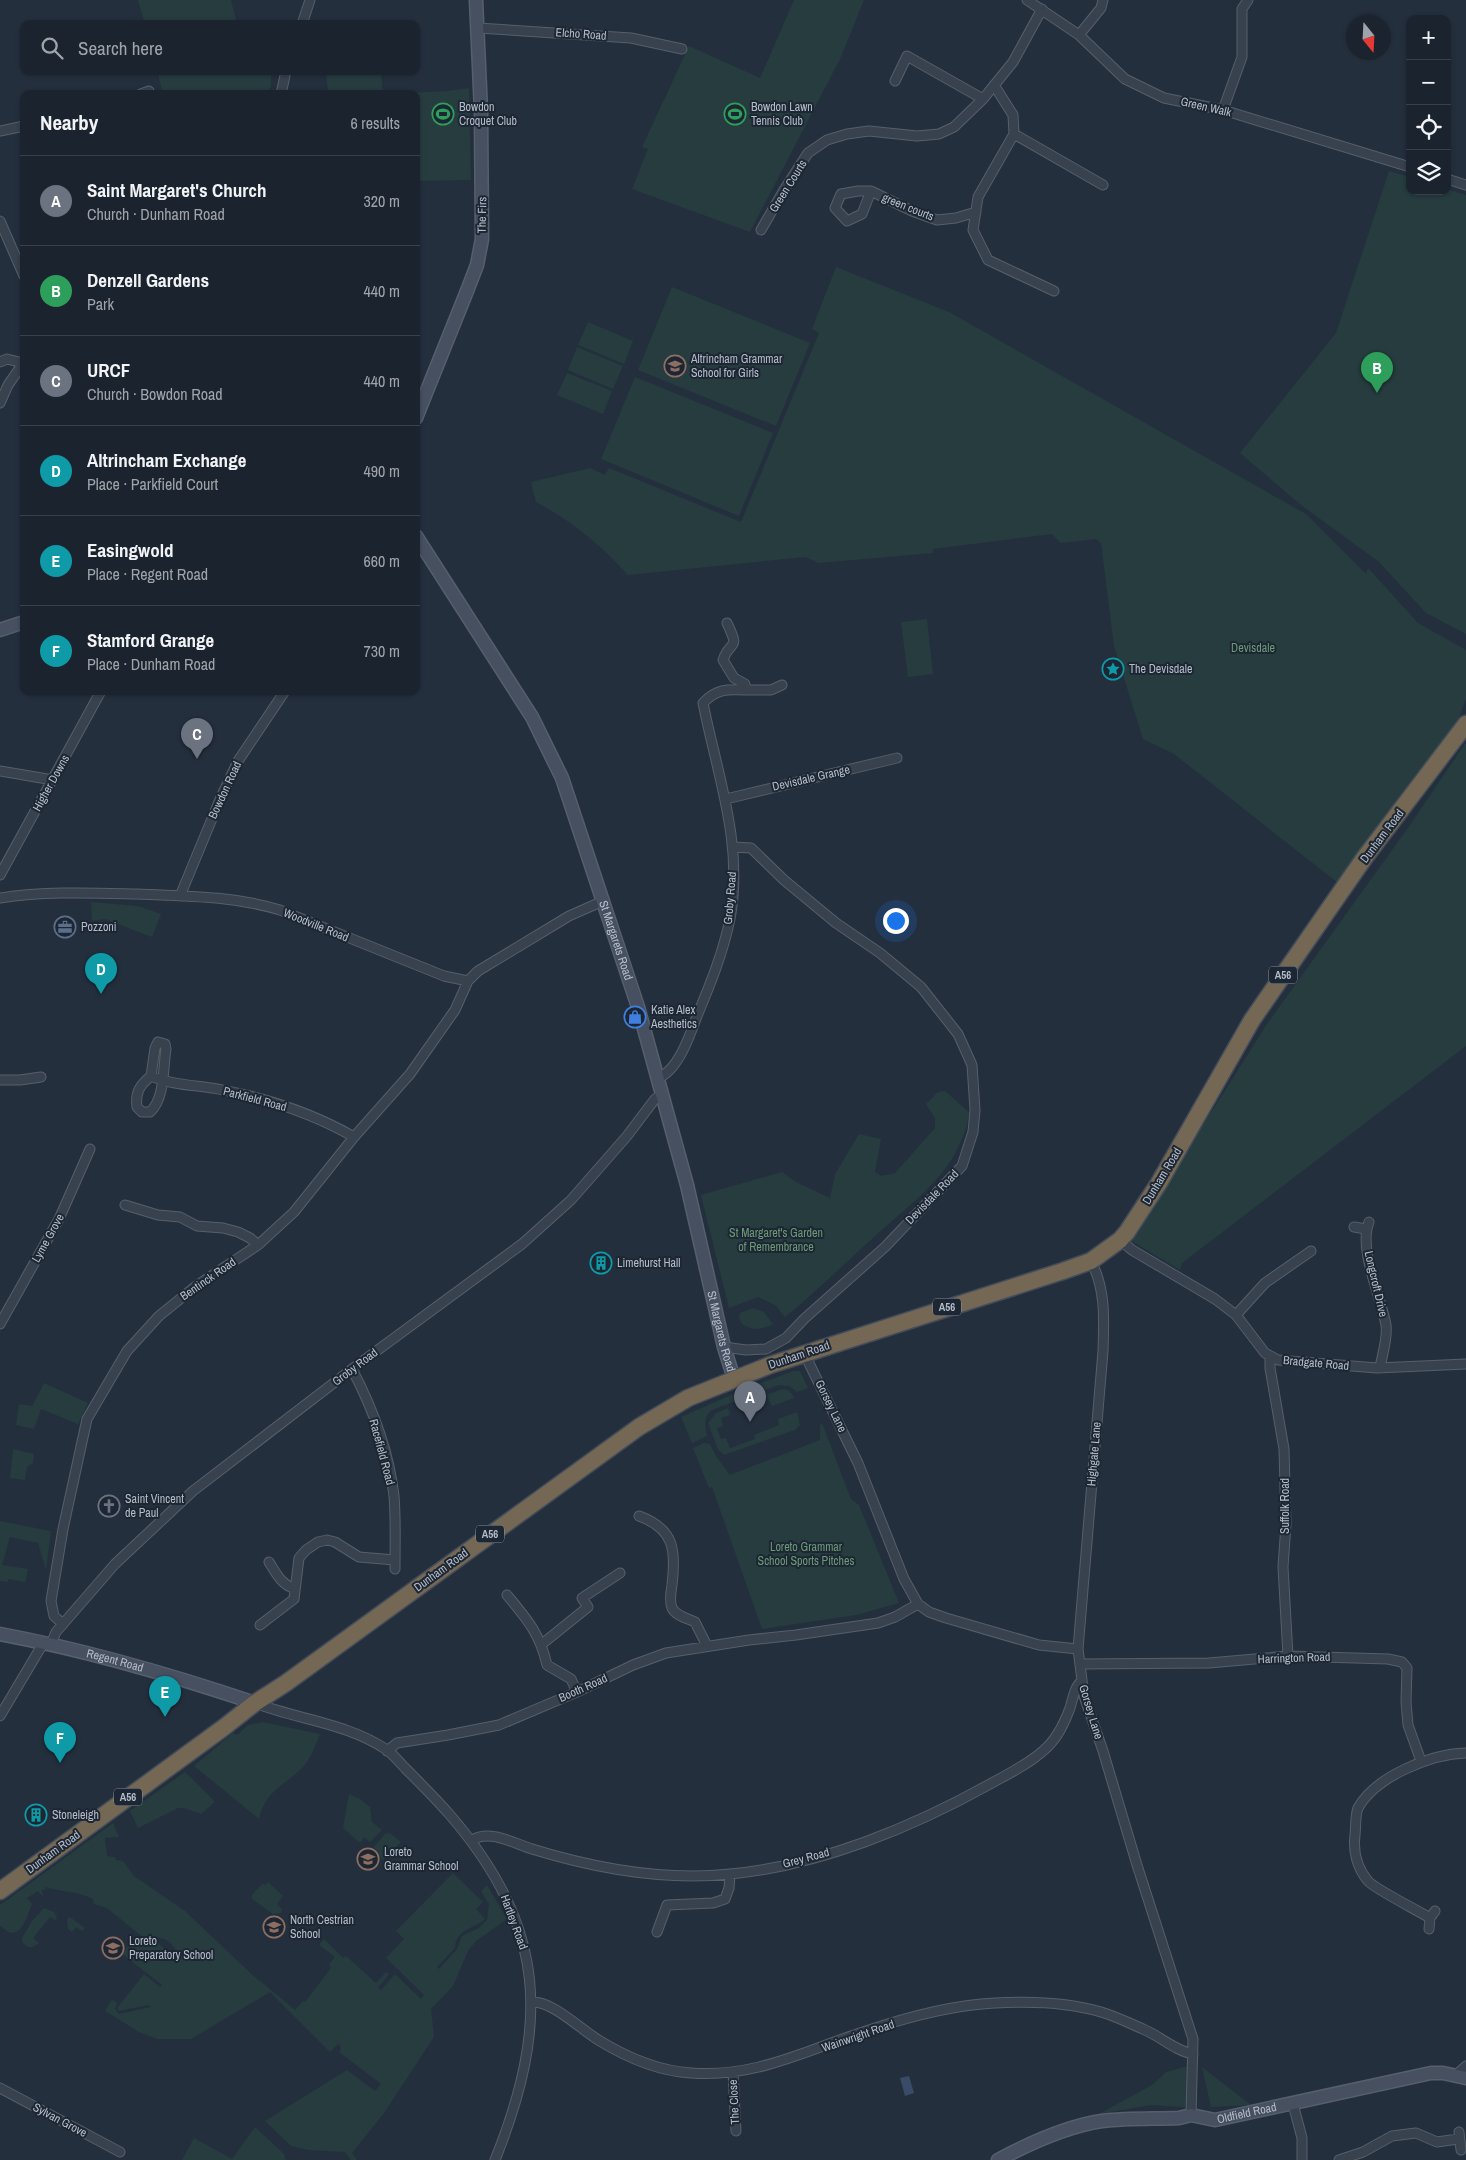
<!DOCTYPE html>
<meta charset="utf-8">
<style>
body{margin:0;font-family:"Archivo Narrow",sans-serif;background:#242b36;color:#f1f3f6}
.controls{position:absolute;right:15px;top:15px;display:grid;overflow:hidden;border-radius:10px;box-shadow:0 1px 4px #0004}
.controls button{width:45px;height:45px;display:grid;place-items:center;padding:0;border:0;border-bottom:1px solid #39404a;background:#1b232e;color:#f1f3f6;font:25px sans-serif}
.compass{position:absolute;left:1346px;top:15px;width:45px;height:45px;border-radius:50%;background:#1b232e;box-shadow:0 1px 4px #0004;rotate:162deg}
.you{position:absolute;left:895px;top:920px;width:18px;height:18px;margin:-12px;border:4px solid #fff;border-radius:50%;background:#1a73e8;box-shadow:0 0 0 8px #1a73e833}
.badge{display:grid;place-items:center;width:32px;height:32px;border-radius:50%;background:#8ab4f8;color:#fff;font-size:16px;font-weight:700}
.pin{position:absolute;translate:-50% -41px;filter:drop-shadow(0 1px 2px #0008)}
.pin::after{content:'';position:absolute;top:26px;width:18px;height:15px;background:inherit;clip-path:polygon(0 0,100% 0,50% 100%)}
.list{margin:0;padding:0;list-style:none}
h2{display:flex;justify-content:space-between;align-items:center;height:65px;margin:0;padding:0 20px;font-size:21px}
h2 small{font-size:16px;font-weight:400;color:#a0a4aa}
.list li{display:grid;grid-template-columns:32px 1fr auto;gap:15px;align-items:center;box-sizing:border-box;height:90px;padding:0 20px;border-top:1px solid #39404a}
.list b{display:block;font-size:19px;white-space:nowrap}
.list p{margin:0;font-size:16px;white-space:nowrap;color:#a0a4aa}
.list em{font-size:16px;font-style:normal;color:#a0a4aa}
.icon{flex:none;width:28px;height:28px;fill:none;stroke:currentColor;stroke-width:2;stroke-linecap:round;stroke-linejoin:round}
.map{position:relative;flex:none;width:1466px;height:2160px;overflow:hidden}
.search{position:absolute;background:#1b232e;box-shadow:0 1px 4px #0004;left:20px;top:20px;width:400px;height:55px;display:flex;align-items:center;gap:12px;box-sizing:border-box;padding:0 18px;border-radius:10px;color:#a0a4aa;font-size:19px}
.panel{position:absolute;background:#1b232e;box-shadow:0 1px 4px #0004;left:20px;top:90px;width:400px;height:605px;border-radius:10px}
.map>svg:first-child{display:block}
</style>
<div class="map">
<svg width="1466" height="2160" viewBox="0 0 1466 2160">
<rect width="100%" height="100%" fill="#242f3e"/>
<path fill="#263c3f" d="M138,0H231L237,24H145Z
M794,0H864L840,59L750,232L632,189L648,149L642,147L689,46L760,78Z
M157,71H271V86L268,94H163Z
M326,71H381L383,94H328Z
M469,88L471,180L416,181V94H392L447,91Z
M1389,171L1410,177V191H1447V189L1466,195V634L1426,613L1379,562L1301,505L1240,453L1336,333Z
M836,267L949,312L1306,514L1366,574L1368,568L1418,623L1466,650V698L1455,730L1338,883L1174,754L1143,739L1114,646L1101,543L1096,539L1061,543L1052,534L933,549V553L819,563L805,557L628,575C601,545 572,521 536,502L531,482L590,468L605,475L609,468L741,522L819,333L812,329Z
M672,287L810,343L776,426L638,370Z
M588,322L633,341L624,364L578,345Z
M577,347L623,366L613,389L568,370Z
M567,373L612,391L603,414L557,395Z
M635,377L773,433L739,516L601,459Z
M927,619L933,674L908,677L901,622Z
M1466,742V1046L1182,1263L1180,1270L1130,1240L1267,1024L1410,825Z
M91,902L138,906L161,914L152,937L105,919L92,921Z
M945,1091L969,1112C968,1128 960,1145 952,1159C933,1189 900,1213 874,1237C844,1264 816,1292 785,1317L775,1305L758,1297L729,1308L701,1195L782,1172L796,1182L830,1198L835,1174L859,1134L881,1139L875,1172L881,1176L895,1173L935,1128V1118L926,1104L938,1092Z
M753,1308L764,1312L773,1324C761,1330 754,1331 742,1324L739,1317L740,1313Z
M794,1371H800L808,1388L797,1392L789,1386L779,1385L712,1410C703,1417 705,1426 707,1436L692,1443L681,1417L747,1388Z
M44,1383L88,1403L78,1424L41,1409L34,1429L16,1425L19,1404L32,1406Z
M783,1389L790,1391L794,1398L772,1406L766,1395Z
M728,1408L730,1415L721,1418L723,1426L717,1428L721,1439L726,1438L730,1448L755,1439L754,1435L779,1425L778,1419L797,1412L800,1425L795,1430L724,1455L718,1450L708,1423L716,1413Z
M822,1423L851,1499L859,1505L899,1603L856,1615L762,1629L712,1487L709,1488L693,1448L704,1443L710,1444L716,1456L730,1475L820,1440V1425Z
M13,1449L34,1454L33,1463L27,1467L25,1480L10,1478Z
M0,1521L51,1531L46,1570L38,1543L10,1537L2,1565L28,1569L25,1582L8,1579V1582L0,1581Z
M263,1722L320,1734C315,1746 311,1759 302,1768C283,1787 266,1790 259,1819L194,1766L233,1733L237,1735L248,1725Z
M185,1772L215,1802L201,1814L184,1808H178L138,1828L130,1811Z
M349,1794L360,1799L370,1807L372,1822L382,1830L370,1842L364,1837L360,1843L343,1828Z
M113,1823L119,1837L105,1838L107,1856L115,1857L116,1860L123,1861L134,1876L185,1911L260,1982L259,1980L295,2010L303,2001L305,2002L331,1968L329,1964L335,1957L319,1945L324,1939L343,1958L346,1956L376,1983L386,1972L389,1974L378,1988L381,1990L395,1974L421,1999L424,1995L386,1958L404,1939L396,1931L453,1873L483,1902L476,1909L485,1919C473,1930 456,1928 455,1948L437,1967L439,1969L457,1949L462,1936L479,1928L487,1920L489,1904L481,1891L487,1885L507,1919L476,1941L468,1951L453,1986L431,2009L434,2037L384,2113L352,2153L357,2160H351L345,2152L309,2150L291,2146L265,2121L347,2070L375,2091L381,2084L339,2052L341,2049L339,2043L330,2052L270,1992L191,2039H157L139,2032L105,2011L112,2000L117,2003L115,2009L119,2014L151,2007L149,2005L118,2011L117,2008L144,1974L160,1987L162,1985L122,1954L134,1938L145,1944L158,1943L180,1961C177,1951 171,1937 157,1938C152,1938 149,1939 145,1939L107,1908L94,1904L93,1899C78,1891 61,1892 45,1887L46,1889L42,1890L43,1897L38,1891L27,1898L32,1904C26,1919 19,1946 0,1925V1905Z
M386,1833L391,1834L401,1842L383,1860L377,1854L379,1852L373,1848Z
M268,1882L283,1896L277,1904L282,1909L281,1913L273,1914L252,1899V1895L262,1884L266,1885Z
M44,1908L54,1912L57,1918L55,1920L50,1917L33,1938L39,1943L33,1947H28L22,1942V1938L32,1921Z
M70,1917L85,1928L82,1931L76,1927L72,1932L68,1929L67,1919Z
M1188,2066L1196,2108L1151,2105L1099,2114L1152,2085L1166,2072Z
M1202,2067L1251,2105L1211,2107Z
M255,2127L284,2154L286,2160H182L194,2138L232,2159Z"/>
<path fill="#394c67" d="M909,2076L914,2093L905,2096L900,2078Z"/>
<g fill="none" stroke-linecap="round" stroke-linejoin="round">
<g stroke="#565f6c" stroke-width="11">
<path id="street" d="M1027,0L1079,35L1125,79L1164,98L1223,110L1410,167
M302,24L310,0
M478,28L631,38L682,49
M1079,35L1101,8L1103,0
M895,81L907,56L983,99
M994,85L1013,115L1014,134L978,197L973,230L988,260L1054,291
M141,94L149,91
M281,94L286,71
M1223,110L1242,57V9L1248,0
M0,131L24,126
M1014,134L1103,185
M1447,179L1466,185
M871,191L862,214L847,221L835,208L841,194L858,191H871L912,211L937,220L956,218L976,212
M0,221L24,276
M761,230L784,190L808,153L827,140L847,134L869,131L917,136L939,134L954,127L983,99L1013,62L1042,9
M0,362L7,359L23,363
M0,403L8,385L24,362
M745,690H771L782,685
M0,771L53,780
M726,799L897,758
M0,875L101,691
M180,896L221,797L238,761L285,691
M0,898C45,891 93,893 138,894C186,896 234,896 280,910L444,976L468,981
M158,1042L165,1044L166,1049C163,1067 165,1099 150,1112H142L137,1107C135,1092 140,1085 151,1076L155,1048Z
M151,1076C174,1086 200,1085 223,1090C269,1099 314,1114 354,1137
M658,1078C678,1071 690,1035 697,1016C710,985 723,953 730,919C744,845 717,774 703,703C716,689 727,689 745,690V684L734,678L723,660C730,639 741,652 727,623
M0,1080H20L41,1077
M125,1205L158,1215L180,1217L197,1226L223,1228L238,1232L250,1238L258,1245
M1369,1222C1358,1249 1381,1296 1386,1325C1388,1338 1382,1355 1380,1368
M1354,1227L1366,1229
M1120,1240L1132,1250L1215,1299L1236,1315L1265,1353L1278,1360L1377,1368L1466,1364
M1091,1261C1106,1290 1104,1320 1103,1351L1078,1649L1084,1696L1103,1751L1137,1865L1193,2039L1191,2115
M1236,1315L1265,1283L1311,1251
M0,1324L59,1219L90,1149
M724,1347L746,1350L766,1349L786,1338L804,1319L885,1247L962,1166L973,1132L975,1110L972,1065L958,1034L921,987L880,953L836,923L784,880L751,848L733,847
M804,1353L858,1463L904,1579L918,1604L929,1612L946,1618L1039,1645L1078,1649
M1270,1357V1368L1284,1449L1286,1524L1283,1567L1288,1656
M352,1369C372,1407 389,1452 394,1496C396,1520 395,1545 395,1569
M639,1516C675,1529 676,1551 672,1585C671,1592 669,1601 672,1608C676,1616 687,1618 695,1622L707,1646
M269,1562C277,1575 281,1584 295,1589
M507,1595C527,1619 540,1634 547,1665L571,1679L577,1692
M63,1624L54,1616L51,1601L63,1529L87,1419L127,1351L159,1316L196,1286L258,1245L294,1212L354,1137L410,1074L455,1010L468,981L478,971L569,916L603,901
M260,1625L294,1599L299,1558L306,1550L318,1542L327,1540L335,1542L359,1557L395,1560
M51,1644L56,1632L115,1564L193,1491L352,1369L522,1244L571,1200L627,1136L655,1099L662,1095
M542,1644L588,1607L582,1598L620,1573
M1081,1664L1209,1663L1288,1656L1388,1659L1402,1662L1407,1668L1406,1702L1408,1725L1421,1761
M255,1703C299,1720 347,1723 387,1750C394,1755 400,1763 406,1769C421,1784 436,1799 450,1815C548,1929 549,2025 495,2160
M0,1716L44,1642
M387,1751L397,1743L448,1735L499,1725L577,1692L633,1665L666,1653L749,1640L796,1635L878,1623L895,1617L918,1604
M472,1840C490,1829 513,1843 532,1849C597,1869 663,1881 730,1874C819,1866 913,1827 990,1784C1008,1774 1029,1764 1044,1750C1057,1739 1064,1724 1070,1708C1073,1699 1074,1687 1082,1681
M1430,1918C1417,1910 1375,1889 1368,1881C1357,1868 1353,1851 1355,1835C1356,1827 1355,1815 1358,1808C1376,1776 1431,1754 1466,1753
M1429,1929L1430,1918L1435,1911
M657,1932L667,1905L713,1903L725,1899L729,1888L730,1874
M532,2002C553,2001 581,2030 600,2041C628,2058 658,2071 691,2073C755,2078 804,2051 863,2032C904,2018 951,2005 995,2003C1030,2001 1068,2002 1101,2012C1115,2016 1129,2023 1143,2029C1160,2036 1175,2051 1193,2054
M733,2072L736,2131
M1457,2074L1466,2066
M0,2088L120,2152
M1293,2104L1302,2138V2160
M1459,2132L1461,2150
M1339,2160L1363,2152L1392,2136L1416,2133L1437,2142L1458,2139"/>
</g>
<g stroke="#565f6c" stroke-width="15">
<g id="secondary">
<path d="M416,418L467,291L477,265L482,239L481,111L476,0"/>
<path id="s1" d="M416,536L532,717L562,778L638,1007L687,1185L724,1347L734,1379"/>
<path d="M0,630L24,622"/>
<path id="s2" d="M0,1634C86,1650 172,1675 255,1703"/>
<path id="s3" d="M998,2160C1030,2143 1067,2126 1102,2121C1128,2118 1154,2119 1179,2118L1191,2115L1215,2120L1431,2073H1443L1466,2078"/>
</g>
</g>
<g stroke="#434c59" stroke-width="19">
<path id="highway" d="M0,1891L223,1728L255,1703L286,1683L639,1427L688,1398L770,1365L1063,1271L1091,1261L1120,1240L1127,1232L1159,1183L1252,1020L1365,857L1466,724"/>
</g>
<use href="#street" stroke="#38414e" stroke-width="9"/>
<use href="#secondary" stroke="#465061" stroke-width="12"/>
<use href="#highway" stroke="#746855" stroke-width="16"/>
</g>
<defs>
<g id="stadium-ring" transform="scale(1.125)"><circle r="9.5" fill="#1d2633" stroke="#2e9e5b" stroke-width="1.5"/><path d="M0-5a6.5 5 0 1 0 0 10a6.5 5 0 1 0 0-10ZM-3.5-1.8h7v3.6h-7Z" fill="#2e9e5b"/></g>
<g id="school-ring" transform="scale(1.125)"><circle r="9.5" fill="#1d2633" stroke="#8d6e63" stroke-width="1.5"/><path d="M0-5L7-2L0 1L-7-2ZM-4 1L0 2.5L4 1V4Q0 6-4 4Z" fill="#8d6e63"/></g>
<g id="sight-ring" transform="scale(1.125)"><circle r="9.5" fill="#1d2633" stroke="#0f9aa8" stroke-width="1.5"/><path d="M0-6L1.8-2.2L6-1.7L2.9 1.2L3.7 5.4L0 3.3L-3.7 5.4L-2.9 1.2L-6-1.7L-1.8-2.2Z" fill="#0f9aa8"/></g>
<g id="office-ring" transform="scale(1.125)"><circle r="9.5" fill="#1d2633" stroke="#5c6f8a" stroke-width="1.5"/><path d="M-6-3h4V-5.5h4V-3h4V5H-6ZM-1-4.5V-3h2v-1.5ZM-6 0V1H6V0Z" fill="#5c6f8a"/></g>
<g id="shop-ring" transform="scale(1.125)"><circle r="9.5" fill="#1d2633" stroke="#3f7fe0" stroke-width="1.5"/><path d="M-5-2.5h2.3a2.7 3.5 0 0 1 5.4 0H5L5.5 6h-11ZM-1.5-2.5h3a1.5 2.3 0 0 0-3 0Z" fill="#3f7fe0"/></g>
<g id="building-ring" transform="scale(1.125)"><circle r="9.5" fill="#1d2633" stroke="#0f9aa8" stroke-width="1.5"/><path d="M-4-6H4V6H1V3H-1V6H-4ZM-2.5-4.3h1.7v1.8h-1.7ZM.8-4.3h1.7v1.8H.8ZM-2.5-1h1.7V.8h-1.7ZM.8-1h1.7V.8H.8Z" fill="#0f9aa8"/></g>
<g id="church-ring" transform="scale(1.125)"><circle r="9.5" fill="#1d2633" stroke="#6b7280" stroke-width="1.5"/><path d="M-1.2-6h2.4v3.5h3.3v2.4h-3.3V6h-2.4V-.1h-3.3v-2.4h3.3Z" fill="#6b7280"/></g>
</defs>
<g fill-rule="evenodd">
<use href="#stadium-ring" x="443" y="114"/>
<use href="#stadium-ring" x="735" y="114"/>
<use href="#school-ring" x="675" y="366"/>
<use href="#sight-ring" x="1113" y="669"/>
<use href="#office-ring" x="65" y="927"/>
<use href="#shop-ring" x="635" y="1017"/>
<use href="#building-ring" x="601" y="1263"/>
<use href="#church-ring" x="109" y="1506"/>
<use href="#building-ring" x="36" y="1815"/>
<use href="#school-ring" x="368" y="1859"/>
<use href="#school-ring" x="274" y="1927"/>
<use href="#school-ring" x="113" y="1948"/>
</g>
<g text-anchor="middle" dominant-baseline="central" stroke-width="4" stroke-linejoin="round" paint-order="stroke">
<g fill="#1d2633" stroke="#878f9c" stroke-width="1">
<rect x="1269" y="966.5" width="28" height="17" rx="4"/>
<rect x="933" y="1298.5" width="28" height="17" rx="4"/>
<rect x="476" y="1525.5" width="28" height="17" rx="4"/>
<rect x="114" y="1788.5" width="28" height="17" rx="4"/>
</g>
<g font-size="11" font-weight="bold" fill="#b4bcc9">
<text x="1283" y="975">A56</text>
<text x="947" y="1307">A56</text>
<text x="490" y="1534">A56</text>
<text x="128" y="1797">A56</text>
</g>
<g font-size="12" fill="#b4bcc9" stroke="#1d2633">
<text transform="translate(581 34) rotate(4)">Elcho Road</text>
<text transform="translate(1206 107) rotate(13)">Green Walk</text>
<text transform="translate(788 186) rotate(-58)">Green Courts</text>
<text transform="translate(908 207) rotate(22)">green courts</text>
<text transform="translate(482 215) rotate(-89)">The Firs</text>
<text transform="translate(811 778) rotate(-13)">Devisdale Grange</text>
<text transform="translate(51 783) rotate(-61)">Higher Downs</text>
<text transform="translate(225 790) rotate(-65)">Bowdon Road</text>
<text transform="translate(1382 836) rotate(-53)">Dunham Road</text>
<text transform="translate(730 898) rotate(-85)">Groby Road</text>
<text transform="translate(316 925) rotate(22)">Woodville Road</text>
<text stroke="none"><textPath href="#s1" startOffset="454">St Margarets Road</textPath></text>
<text transform="translate(255 1099) rotate(15)">Parkfield Road</text>
<text transform="translate(1162 1176) rotate(-59)">Dunham Road</text>
<text transform="translate(932 1197) rotate(-46)">Devisdale Road</text>
<text transform="translate(48 1238) rotate(-61)">Lyme Grove</text>
<text transform="translate(208 1279) rotate(-35)">Bentinck Road</text>
<text transform="translate(1376 1284) rotate(77)">Longcroft Drive</text>
<text stroke="none"><textPath href="#s1" startOffset="859">St Margarets Road</textPath></text>
<text transform="translate(799 1355) rotate(-19)">Dunham Road</text>
<text transform="translate(1316 1363) rotate(5)">Bradgate Road</text>
<text transform="translate(355 1367) rotate(-37)">Groby Road</text>
<text transform="translate(831 1406) rotate(64)">Gorsey Lane</text>
<text transform="translate(382 1452) rotate(75)">Racefield Road</text>
<text transform="translate(1094 1454) rotate(-85)">Highgate Lane</text>
<text transform="translate(1285 1506) rotate(-90)">Suffolk Road</text>
<text transform="translate(441 1570) rotate(-36)">Dunham Road</text>
<text transform="translate(1294 1658) rotate(-2)">Harrington Road</text>
<text stroke="none"><textPath href="#s2" startOffset="118">Regent Road</textPath></text>
<text transform="translate(583 1688) rotate(-24)">Booth Road</text>
<text transform="translate(1091 1712) rotate(73)">Gorsey Lane</text>
<text transform="translate(53 1852) rotate(-36)">Dunham Road</text>
<text transform="translate(806 1858) rotate(-15)">Grey Road</text>
<text transform="translate(514 1922) rotate(70)">Hartley Road</text>
<text transform="translate(858 2036) rotate(-19)">Wainwright Road</text>
<text transform="translate(734 2102) rotate(-93)">The Close</text>
<text stroke="none"><textPath href="#s3" startOffset="258">Oldfield Road</textPath></text>
<text transform="translate(60 2120) rotate(28)">Sylvan Grove</text>
</g>
<g font-size="12" fill="#b4bcc9" stroke="#1d2633" text-anchor="start">
<text x="459" y="107">Bowdon<tspan x="459" dy="14">Croquet Club</tspan></text>
<text x="751" y="107">Bowdon Lawn<tspan x="751" dy="14">Tennis Club</tspan></text>
<text x="691" y="359">Altrincham Grammar<tspan x="691" dy="14">School for Girls</tspan></text>
<text x="1129" y="669">The Devisdale</text>
<text x="81" y="927">Pozzoni</text>
<text x="651" y="1010">Katie Alex<tspan x="651" dy="14">Aesthetics</tspan></text>
<text x="617" y="1263">Limehurst Hall</text>
<text x="125" y="1499">Saint Vincent<tspan x="125" dy="14">de Paul</tspan></text>
<text x="52" y="1815">Stoneleigh</text>
<text x="384" y="1852">Loreto<tspan x="384" dy="14">Grammar School</tspan></text>
<text x="290" y="1920">North Cestrian<tspan x="290" dy="14">School</tspan></text>
<text x="129" y="1941">Loreto<tspan x="129" dy="14">Preparatory School</tspan></text>
</g>
<g font-size="12" fill="#6b9a76" stroke="#1d2633">
<text x="1253" y="648">Devisdale</text>
<text x="776" y="1233">St Margaret's Garden<tspan x="776" dy="14">of Remembrance</tspan></text>
<text x="806" y="1547">Loreto Grammar<tspan x="806" dy="14">School Sports Pitches</tspan></text>
</g>
</g>
</svg>
<div class="controls">
<button>+</button>
<button>−</button>
<button><svg class="icon" aria-label="locate" viewBox="0 0 24 24"><circle cx="12" cy="12" r="6"/><path d="M12 2v4M12 18v4M2 12h4M18 12h4"/></svg></button>
<button><svg class="icon" aria-label="layers" viewBox="0 0 24 24"><path d="M12 4l9 5-9 5-9-5zM3 14l9 5 9-5"/></svg></button>
</div>
<svg class="compass" viewBox="-18 -18 36 36"><path d="M0-13l5 13h-10z" fill="#e53935"/><path d="M0 13l5-13h-10z" fill="#a0a4aa"/></svg>
<div class="you"></div>
<div class="pin badge" style="left:750px;top:1422px;background:#6b7280">A</div>
<div class="pin badge" style="left:1377px;top:393px;background:#2e9e5b">B</div>
<div class="pin badge" style="left:197px;top:759px;background:#6b7280">C</div>
<div class="pin badge" style="left:101px;top:994px;background:#0f9aa8">D</div>
<div class="pin badge" style="left:165px;top:1717px;background:#0f9aa8">E</div>
<div class="pin badge" style="left:60px;top:1763px;background:#0f9aa8">F</div>
<div class="search"><svg class="icon" aria-label="search" viewBox="0 0 24 24"><circle cx="10" cy="10" r="6"/><path d="M15 15l6 6"/></svg>Search here</div>
<section class="panel">
<h2>Nearby<small>6 results</small></h2>
<ul class="list">
<li><span class="badge" style="background:#6b7280">A</span><div><b>Saint Margaret's Church</b><p>Church · Dunham Road</p></div><em>320 m</em></li>
<li><span class="badge" style="background:#2e9e5b">B</span><div><b>Denzell Gardens</b><p>Park</p></div><em>440 m</em></li>
<li><span class="badge" style="background:#6b7280">C</span><div><b>URCF</b><p>Church · Bowdon Road</p></div><em>440 m</em></li>
<li><span class="badge" style="background:#0f9aa8">D</span><div><b>Altrincham Exchange</b><p>Place · Parkfield Court</p></div><em>490 m</em></li>
<li><span class="badge" style="background:#0f9aa8">E</span><div><b>Easingwold</b><p>Place · Regent Road</p></div><em>660 m</em></li>
<li><span class="badge" style="background:#0f9aa8">F</span><div><b>Stamford Grange</b><p>Place · Dunham Road</p></div><em>730 m</em></li>
</ul>
</section>
</div>
